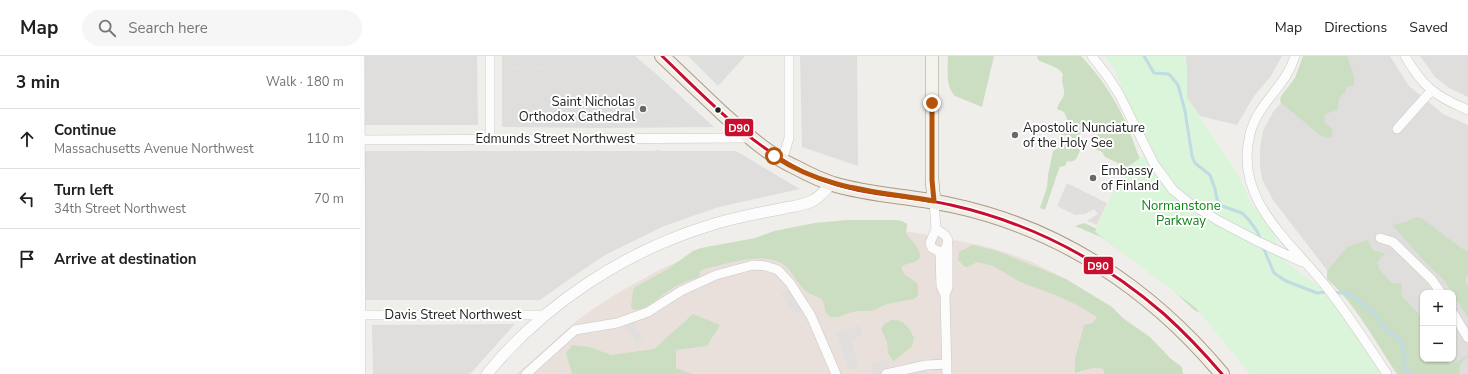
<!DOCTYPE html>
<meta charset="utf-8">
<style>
body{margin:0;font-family:"Nunito Sans",sans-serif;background:#f6f6f6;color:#202124}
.controls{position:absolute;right:12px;bottom:12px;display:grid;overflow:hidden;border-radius:8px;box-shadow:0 1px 3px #0004}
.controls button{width:36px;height:36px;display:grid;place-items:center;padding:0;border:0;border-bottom:1px solid #e0e0e0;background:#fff;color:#202124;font:20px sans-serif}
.stop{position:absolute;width:12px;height:12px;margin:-9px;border:3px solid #b45309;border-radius:50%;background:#fff}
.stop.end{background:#b45309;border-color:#fff;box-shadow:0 1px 4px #0008}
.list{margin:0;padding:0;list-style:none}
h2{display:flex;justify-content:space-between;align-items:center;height:52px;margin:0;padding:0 16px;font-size:17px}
h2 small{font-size:13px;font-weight:400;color:#757577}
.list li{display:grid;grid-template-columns:26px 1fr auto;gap:12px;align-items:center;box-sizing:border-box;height:60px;padding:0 16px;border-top:1px solid #e0e0e0}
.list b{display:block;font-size:15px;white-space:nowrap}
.list p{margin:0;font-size:13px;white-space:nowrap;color:#757577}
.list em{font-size:13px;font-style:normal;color:#757577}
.icon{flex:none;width:22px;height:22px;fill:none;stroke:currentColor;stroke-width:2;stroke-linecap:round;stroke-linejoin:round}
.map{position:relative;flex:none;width:1108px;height:318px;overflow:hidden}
header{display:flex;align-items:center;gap:24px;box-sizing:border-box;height:56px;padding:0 20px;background:#fff;border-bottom:1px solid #e0e0e0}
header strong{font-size:19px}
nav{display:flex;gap:22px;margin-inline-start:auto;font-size:14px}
.search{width:280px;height:36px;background:#f6f6f6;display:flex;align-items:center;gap:10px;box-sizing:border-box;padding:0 14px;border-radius:22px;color:#757577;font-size:15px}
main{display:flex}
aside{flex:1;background:#fff}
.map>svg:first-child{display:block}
</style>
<header>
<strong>Map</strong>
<div class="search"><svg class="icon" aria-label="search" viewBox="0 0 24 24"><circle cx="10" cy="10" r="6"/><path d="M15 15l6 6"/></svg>Search here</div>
<nav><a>Map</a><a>Directions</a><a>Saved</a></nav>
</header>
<main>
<aside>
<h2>3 min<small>Walk · 180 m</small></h2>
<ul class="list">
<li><svg class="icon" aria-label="ahead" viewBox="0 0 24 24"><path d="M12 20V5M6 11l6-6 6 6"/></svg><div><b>Continue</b><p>Massachusetts Avenue Northwest</p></div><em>110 m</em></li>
<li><svg class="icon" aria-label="left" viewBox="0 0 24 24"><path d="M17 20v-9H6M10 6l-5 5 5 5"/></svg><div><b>Turn left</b><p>34th Street Northwest</p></div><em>70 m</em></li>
<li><svg class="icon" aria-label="arrive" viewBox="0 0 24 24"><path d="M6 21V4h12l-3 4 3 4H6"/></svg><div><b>Arrive at destination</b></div></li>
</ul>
</aside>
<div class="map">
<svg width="1108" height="318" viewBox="0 0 1108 318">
<rect width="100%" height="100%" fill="#f0eeeb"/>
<path fill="#dfdedc" d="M0,0H117L118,69H0Z
M201,0H275L294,16L247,68V72L142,71V11L189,13Z
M440,0H497L498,110L442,91Z
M826,0H922L911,20L894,40L877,69L840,60L827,42Z
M948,0H1030L1049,30L1083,58L1108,69V318H1089L1077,303H1093V237H1063V284L973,222L913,144L902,123L900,108V92L903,75L913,56L938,28Z
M1060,0H1108V41L1089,32L1075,21Z
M0,95H376L440,133L359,151L304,170L247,198L221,215L180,244H0Z
M155,268L110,318H13L12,269Z"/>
<path fill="#dededc" d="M142,0H201L189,13L142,11Z
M328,0H385L358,30Z
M294,16L354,71L247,72V68Z"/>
<path fill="#eae0db" d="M534,174L564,178L624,190L645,196L672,206L698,219L722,233L747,250L820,318H157L215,266L233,253L261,235L301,213L341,196Z"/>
<path fill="#cbdec1" d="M588,0H634L622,51L595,40C585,30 588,13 588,0Z
M677,0H721C741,21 759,48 769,75C774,86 777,98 783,109L841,257L834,254L800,222L741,181L715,170L724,167L737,173L767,114L760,108L745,101L742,96L730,91L735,81L739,77L737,70L731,67L725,68C723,71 716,86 717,89C717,91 719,93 720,94C717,102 716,107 707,105L705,110L700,111L699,113L685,154L680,152L687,131L688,119L693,95L709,86L712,81L710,80L702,79L699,75C702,69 705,68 707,63L704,56L697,53C698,47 703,44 704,38C705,29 700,28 703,18C696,9 687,9 678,4Z
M943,0H987L994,20V29L987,31L985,37C977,40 979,47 978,54L965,58L964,66L971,71L973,78L971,81H965L960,79L920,46L921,40L935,22Z
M1057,161L1063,163L1101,192L1108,195V216L1105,225L1108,231V262L1084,224L1067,208L1032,169L1042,167Z
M487,164H537L542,165L547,168L546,178C550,183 568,199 556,205C551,208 546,207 541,211L544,218L557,227L558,230V240L554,243L527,248L512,255H498L489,257L479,261H470L465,256C465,237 456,244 445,234C436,227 432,214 423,208C402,195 366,208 344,213L340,215L339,221C330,224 322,227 313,232C300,239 289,254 273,254L271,251L273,234L275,231L306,214L333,195L341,192L395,182L414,175L455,167Z
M1008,184C1013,198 1015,193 1025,198L1017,206L1019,213L1032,227H1040L1042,228L1041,239L1059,258L1063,267V303H1083L1091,309L1108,299V300C1102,306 1098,309 1100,318H1037C1016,287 995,247 967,223V215L987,191Z
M613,189L637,195L706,223L752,251L764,263L790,281L810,302L822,311L823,318H744V315L742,312H732L715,317V303L724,269L733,267L737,261L717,249L698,240L660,226L633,210L617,206L608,211H605L598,204L599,196Z
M333,258L360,269L347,290L316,294V312L332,318H212L206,297L212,289L230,291L251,299L294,293Z
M531,264C544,263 549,271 554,282L552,290L534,305H533L528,297L527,286L521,273L524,268Z"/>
<path fill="#daf5da" d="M744,0H824L827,10V42L877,117L891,147L911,169L923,203L968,238L1023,318H890L836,252L735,176L763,114L793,93L781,75L767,46L754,12Z"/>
<path fill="#e0dfde" d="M295,94H300L304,98H322L321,112L313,111L305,115Z
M707,127L747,147L737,169L727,165L738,158L734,153L725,158L715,159L697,150Z
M429,232L445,254L433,257L421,238Z
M275,263V270L283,283L276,287L265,269L261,267Z
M499,269L502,279L491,284L499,311L489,314L476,278Z
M580,300V313L572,311L568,314V318H513L512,307L528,304L529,313L535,314L559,306L574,303Z"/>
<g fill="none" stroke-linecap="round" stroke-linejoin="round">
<path stroke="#bfdbe3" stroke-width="3" d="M784,0L794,17L809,18L818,29L825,55L832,100L835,107L850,119L855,133L857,143L862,150L882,157L888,163L897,175L901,184
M903,191L914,217L926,225L957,237L967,236
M973,236L990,238L1016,259L1023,271L1041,285L1044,296L1045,313L1053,318"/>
<g stroke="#c9c8c7" stroke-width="10">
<path id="minor" d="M0,0L1,318
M130,0V83
M732,0L748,21L759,38L794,108L813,134L829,147L859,165L899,186L942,206
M935,0C926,31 898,46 890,78C873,145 932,186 968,233C989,260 1008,289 1027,318
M1045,0C1063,31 1075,40 1108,54
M1037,73L1071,35
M0,84L390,82
M421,105L425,95L429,82V0
M574,145L576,173
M576,173L585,179L588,184L586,193L580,196L572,192L570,187Z
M1020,182L1033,186L1072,224L1081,237
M580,196L581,230L585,239L587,318
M585,239L588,231V190
M1093,257L1108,282
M0,259H186
M166,318L215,274L257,267L288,256L321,235L356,219L393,209L406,210L418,214L430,227L451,260L476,318
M526,318L566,309L587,308"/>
</g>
<g stroke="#c9c8c7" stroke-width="12">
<path id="tertiary" d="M127,318C184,248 265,195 351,169C375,161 400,157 425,152C434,150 446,149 454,144C461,140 466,133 472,127"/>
</g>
<g stroke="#999a82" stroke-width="14">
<path id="secondary" d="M572,0V124L574,145"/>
</g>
<g stroke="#a79c86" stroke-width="16">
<path id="primary" d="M302,0C322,19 342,38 362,57C386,78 408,99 437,112C448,118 461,124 473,128C512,140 552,140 591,149C700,172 791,233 862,318"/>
</g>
<use href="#minor" stroke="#fdfcfc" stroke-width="9"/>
<use href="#tertiary" stroke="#fdfcfc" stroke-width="11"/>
<use href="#secondary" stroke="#f4f4ed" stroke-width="13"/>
<use href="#primary" stroke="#f3ede7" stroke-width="14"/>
<g stroke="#fff" stroke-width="6">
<path id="bus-1" d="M302,0C349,45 394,94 455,121C498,140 546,139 591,149C671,167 743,205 804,258C825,277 844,297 862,318"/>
</g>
<use href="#bus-1" stroke="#c8102e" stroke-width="3"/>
</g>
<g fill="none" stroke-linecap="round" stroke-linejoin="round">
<path stroke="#b45309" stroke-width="5" d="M414,100C466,134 515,135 574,145L572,124V47"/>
</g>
<g fill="#6a6968" stroke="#fff" stroke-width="1.5">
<circle cx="283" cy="53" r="4"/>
<circle cx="655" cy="79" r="4"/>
<circle cx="733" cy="122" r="4"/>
</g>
<circle fill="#222" stroke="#fff" stroke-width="1.5" cx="358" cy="54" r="3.5"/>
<g text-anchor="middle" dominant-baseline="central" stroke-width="4" stroke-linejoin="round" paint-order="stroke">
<g font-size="13" fill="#222" stroke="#fff" text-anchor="start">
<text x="275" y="46" text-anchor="end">Saint Nicholas<tspan x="275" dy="15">Orthodox Cathedral</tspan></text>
<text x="663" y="72">Apostolic Nunciature<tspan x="663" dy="15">of the Holy See</tspan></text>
<text x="741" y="115">Embassy<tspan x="741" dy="15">of Finland</tspan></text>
</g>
<g font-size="13" fill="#222" stroke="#fff">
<text x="195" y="83">Edmunds Street Northwest</text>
<text x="93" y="259">Davis Street Northwest</text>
</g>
<g font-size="13" fill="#0c8416" stroke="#fff">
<text x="821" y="150">Normanstone<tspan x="821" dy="15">Parkway</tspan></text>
</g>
</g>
<g stroke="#fff" stroke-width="1.5">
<rect x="364" y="62" width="30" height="19" rx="4" fill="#c8102e"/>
<rect x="723" y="200" width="31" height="19" rx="4" fill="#c8102e"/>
</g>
<g font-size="11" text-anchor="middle" font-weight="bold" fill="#fff">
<text x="379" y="76">D90</text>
<text x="738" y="214">D90</text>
</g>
</svg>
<div class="controls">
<button>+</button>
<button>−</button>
</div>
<div class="stop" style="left:414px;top:100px"></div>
<div class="stop end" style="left:572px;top:47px"></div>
</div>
</main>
